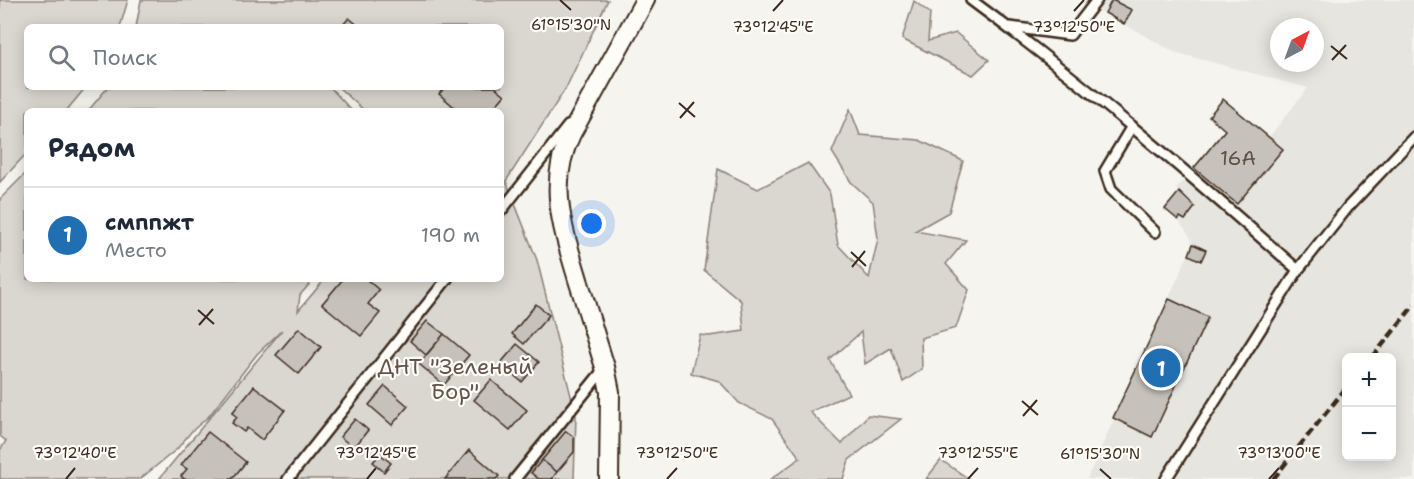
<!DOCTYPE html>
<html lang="ru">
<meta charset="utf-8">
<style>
body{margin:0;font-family:"Shantell Sans",sans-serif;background:#f2f2f3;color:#1f2937}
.controls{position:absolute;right:18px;bottom:18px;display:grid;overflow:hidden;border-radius:9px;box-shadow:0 3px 15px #0003}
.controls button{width:54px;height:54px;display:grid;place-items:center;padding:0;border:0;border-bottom:2px solid #e0e1e3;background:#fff;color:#1f2937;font:30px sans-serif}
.compass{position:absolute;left:1270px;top:18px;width:54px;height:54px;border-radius:50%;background:#fff;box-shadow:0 3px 15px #0003;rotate:41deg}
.you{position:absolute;left:592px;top:224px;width:21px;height:21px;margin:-15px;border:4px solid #fff;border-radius:50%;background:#1a73e8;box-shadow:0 0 0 9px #1a73e833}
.badge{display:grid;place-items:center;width:39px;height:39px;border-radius:50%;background:#1f6fb2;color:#fff;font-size:20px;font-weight:700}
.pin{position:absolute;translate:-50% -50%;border:3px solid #fff;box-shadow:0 2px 6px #0006}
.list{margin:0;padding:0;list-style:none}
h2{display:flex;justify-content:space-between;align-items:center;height:78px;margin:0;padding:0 24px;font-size:26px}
h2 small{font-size:20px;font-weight:400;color:#747a83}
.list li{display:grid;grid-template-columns:39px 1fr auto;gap:18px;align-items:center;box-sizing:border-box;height:96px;padding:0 24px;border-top:2px solid #e0e1e3}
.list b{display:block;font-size:22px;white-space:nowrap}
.list p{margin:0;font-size:20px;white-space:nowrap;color:#747a83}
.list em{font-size:20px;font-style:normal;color:#747a83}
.icon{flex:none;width:33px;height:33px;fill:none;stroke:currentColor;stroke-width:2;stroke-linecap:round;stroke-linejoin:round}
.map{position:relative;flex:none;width:1414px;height:479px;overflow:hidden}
.search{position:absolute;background:#fff;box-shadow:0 3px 15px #0003;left:24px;top:24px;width:480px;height:66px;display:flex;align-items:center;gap:15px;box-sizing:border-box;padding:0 21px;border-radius:9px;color:#747a83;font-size:22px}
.panel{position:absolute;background:#fff;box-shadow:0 3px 15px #0003;left:24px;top:108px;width:480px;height:174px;border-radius:9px}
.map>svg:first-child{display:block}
</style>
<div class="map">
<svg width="1414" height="479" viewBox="0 0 1414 479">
<rect width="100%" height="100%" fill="#f5f4ee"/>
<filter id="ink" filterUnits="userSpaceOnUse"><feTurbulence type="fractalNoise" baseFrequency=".0167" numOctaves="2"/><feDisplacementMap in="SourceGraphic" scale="12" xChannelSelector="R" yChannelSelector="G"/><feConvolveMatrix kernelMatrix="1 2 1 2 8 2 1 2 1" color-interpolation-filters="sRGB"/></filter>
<g filter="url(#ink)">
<path fill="#e7e5df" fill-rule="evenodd" d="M1081,0H1414V479H1087L1193,244L1189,235L1178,220L1179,192L1176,189L1194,168L1237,204L1283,149L1269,137L1308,88L1174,52ZM1279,27H1315V63H1279ZM1346,358H1392V456H1346Z"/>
<path fill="#dad6d0" stroke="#8a8077" stroke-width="1.5" d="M0,0H128L120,27H27V87H86L66,111H27V153L0,182Z
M141,0H608L566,88L506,181L537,260L576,416L574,479H159L282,330L257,354L209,416L191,432L177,449L140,479H0V450L6,441L0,436V199L27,172V279H314L300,295L298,311L325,279H501V111H365L338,87H501V27H136Z
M914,1L930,13L928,41L956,33L989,60L973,75L902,39Z
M108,87H330L352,111H88Z
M850,109L860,135L919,140L963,161L949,212L915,231L966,240L946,264L969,290L956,328L921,338L922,369L903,382L891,348L865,364L861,332L830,360L849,394L810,412L842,444L868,415L901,419L849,460L843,479H771L800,458L772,419L739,403L719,381L691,373L700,335L709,336L744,331L741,301L704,270L718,169L758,189L808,163L830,194L838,245L869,278L878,239L873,202L851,182L832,152Z
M941,460L969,479H926Z"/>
<path fill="#c7c1bb" stroke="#3b2a1e" stroke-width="1.5" d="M1112,0L1132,10L1124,24L1105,13Z
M349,18L360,27H341Z
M445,87H495L505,95L491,111H459L439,94Z
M1223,99L1283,149L1237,204L1194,168L1225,130L1209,116Z
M1179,192L1195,207L1185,220L1180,217L1178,220L1165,209Z
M1193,244L1206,250L1201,261L1189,255Z
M343,279H366L379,290L368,304L380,313L361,336L322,304Z
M1169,299L1208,317L1152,437L1113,418Z
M536,304L549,315L524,344L512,334Z
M427,321L444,334L426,355L410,341Z
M299,328L321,347L299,374L276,355Z
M444,334L469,355L444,385L419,364Z
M517,344L539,362L522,382L500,364Z
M491,380L527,410L510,430L474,400Z
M254,386L285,410L262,440L247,428L244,432L232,423L237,417L232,413Z
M385,386L408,406L392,425L369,405Z
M355,419L368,430L354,448L340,437Z
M566,431L574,437V452L557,472L542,460Z
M208,432L246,462L232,479H184L181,476L187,469L181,465Z
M469,450L499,476L496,479H445Z
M380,454L391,463L384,472L373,462Z
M542,460L557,472L552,479H539L531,473Z"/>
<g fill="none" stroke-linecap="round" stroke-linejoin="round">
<g stroke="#3b2a1e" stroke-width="14">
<path id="lane" d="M971,0C1085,84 1192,176 1298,270
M1010,27L1070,35L1097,0
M1132,126L1105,171L1111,189L1155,232
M501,211L568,126
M288,479L447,279
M515,479L604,369
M1166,479L1298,270L1348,207L1414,137"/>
</g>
<g stroke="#3b2a1e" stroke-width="22">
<path id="street" d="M609,479L610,392L605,367C596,339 588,311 579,283C564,232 546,185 571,134L645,0"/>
</g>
<use href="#lane" stroke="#fdfcf7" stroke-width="9"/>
<use href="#street" stroke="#fdfcf7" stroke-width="18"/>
<path stroke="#3b2a1e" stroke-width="4.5" stroke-dasharray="9 4.5" stroke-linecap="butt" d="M1372,358L1414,305
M1273,479L1346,388"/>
</g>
</g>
<path fill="none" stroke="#3b2a1e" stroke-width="2" d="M560,0L571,10M773,11L783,0M1074,11L1084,0M1331,46L1347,59M1332,60L1346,45M679,103L695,117M680,118L694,102M851,252L866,266M852,267L865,251M198,310L214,324M199,325L213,309M1022,401L1038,415M1023,416L1037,400M1100,469L1111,479M66,479L75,468M367,479L376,468M667,479L677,468M968,479L978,468M1269,479L1279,468"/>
<g text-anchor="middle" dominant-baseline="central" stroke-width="4.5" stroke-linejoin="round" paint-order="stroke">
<g font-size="20" fill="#5e5045">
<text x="1238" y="158">16А</text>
</g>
<g font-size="22" fill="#63554a" stroke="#fdfcf7">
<text x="455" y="366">ДНТ "Зеленый<tspan x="455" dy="25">Бор"</tspan></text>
</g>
</g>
<g font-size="15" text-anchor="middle" fill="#3b2a1e" stroke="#fdfcf7" stroke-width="4.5" stroke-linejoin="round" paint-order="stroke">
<text x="571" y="30">61°15'30"N</text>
<text x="773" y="32">73°12'45"E</text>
<text x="1074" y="32">73°12'50"E</text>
<text x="75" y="458">73°12'40"E</text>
<text x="376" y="458">73°12'45"E</text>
<text x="677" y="458">73°12'50"E</text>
<text x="978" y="458">73°12'55"E</text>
<text x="1279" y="458">73°13'00"E</text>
<text x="1100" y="459">61°15'30"N</text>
</g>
</svg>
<div class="controls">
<button>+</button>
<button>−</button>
</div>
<svg class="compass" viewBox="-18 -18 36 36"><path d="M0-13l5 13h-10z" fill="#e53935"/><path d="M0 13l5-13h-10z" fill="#747a83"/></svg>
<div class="you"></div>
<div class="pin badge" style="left:1161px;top:368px">1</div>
<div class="search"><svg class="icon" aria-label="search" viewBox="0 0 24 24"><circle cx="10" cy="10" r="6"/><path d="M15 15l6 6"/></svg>Поиск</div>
<section class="panel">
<h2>Рядом<small></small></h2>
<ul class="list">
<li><span class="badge">1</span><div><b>смппжт</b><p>Место</p></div><em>190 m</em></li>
</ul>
</section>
</div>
